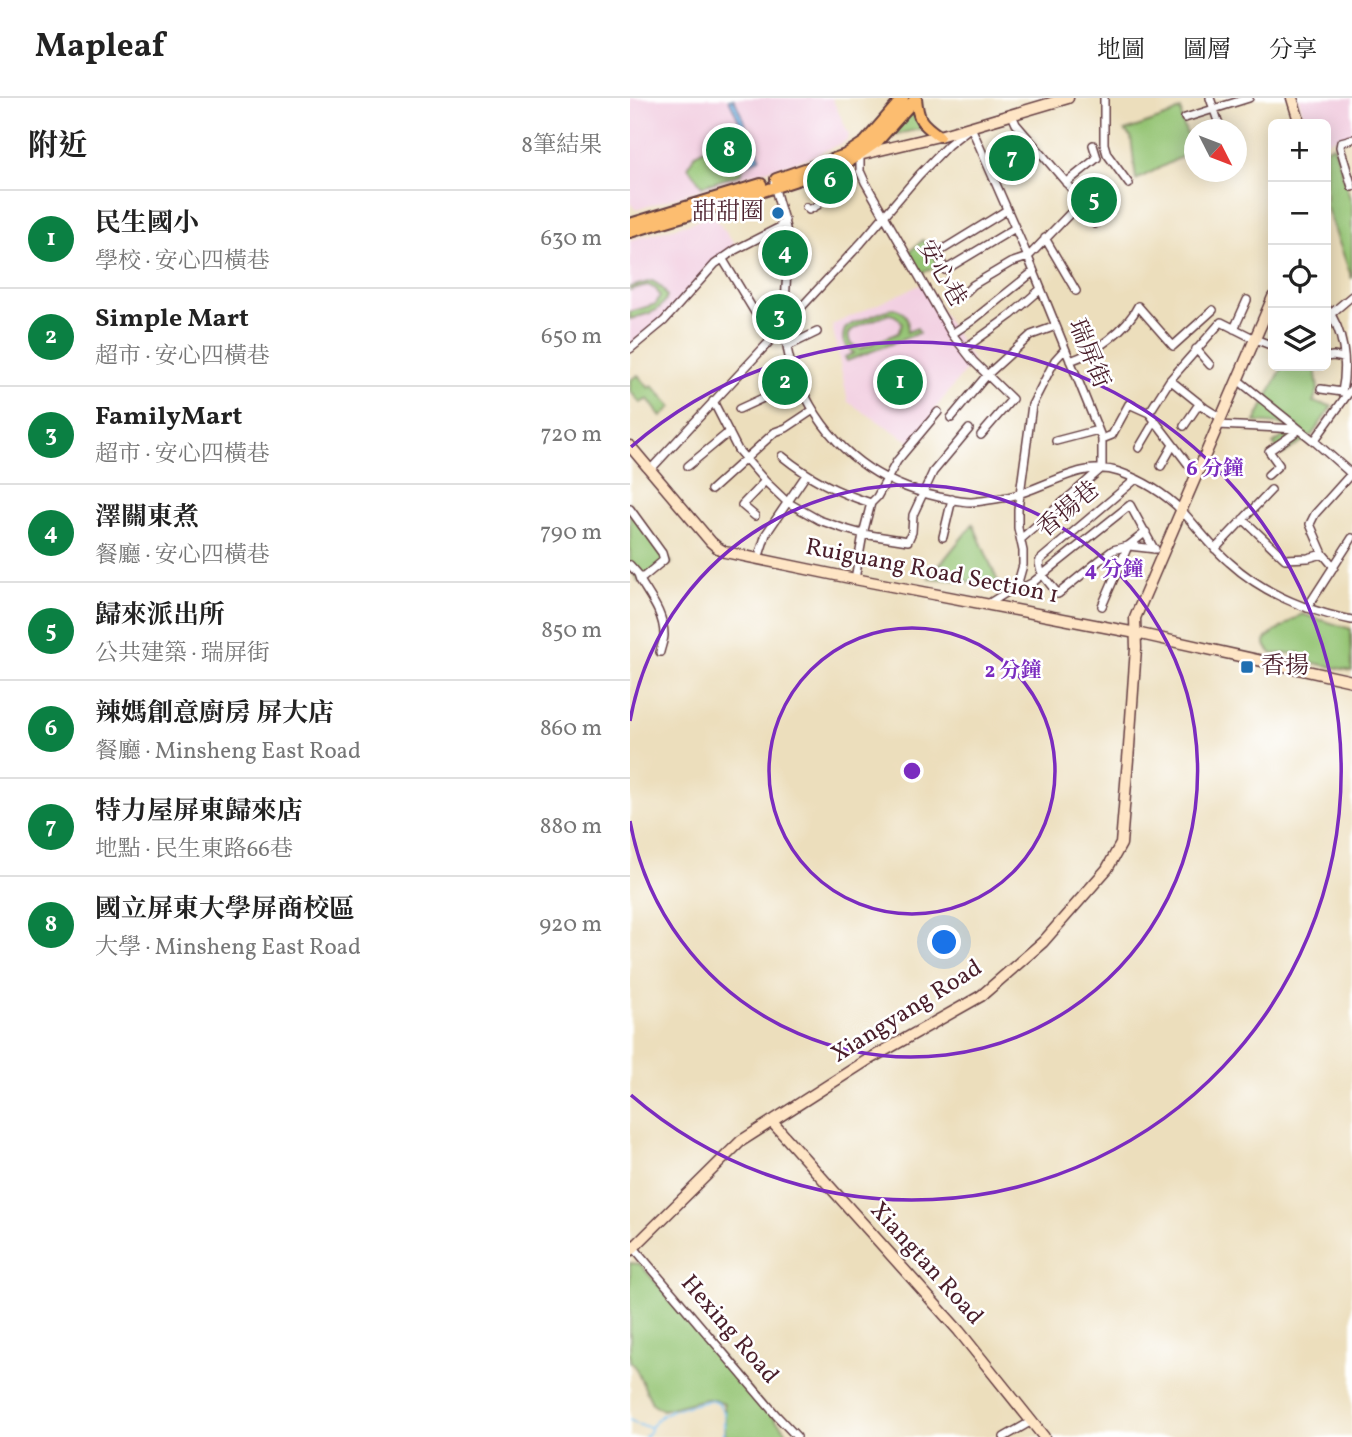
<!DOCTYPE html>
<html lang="zh-TW">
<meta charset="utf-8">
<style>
body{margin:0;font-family:Vollkorn,"Noto Serif TC",serif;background:#f6f6f6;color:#222}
.controls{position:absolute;right:21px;top:21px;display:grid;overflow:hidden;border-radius:10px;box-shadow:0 4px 18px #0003}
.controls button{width:63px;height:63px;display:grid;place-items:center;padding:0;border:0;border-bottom:2px solid #e0e0e0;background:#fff;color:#222;font:35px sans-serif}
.compass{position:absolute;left:554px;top:21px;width:63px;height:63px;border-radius:50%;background:#fff;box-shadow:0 4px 18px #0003;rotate:132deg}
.you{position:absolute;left:315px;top:845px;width:24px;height:24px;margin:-18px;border:5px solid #fff;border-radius:50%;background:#1a73e8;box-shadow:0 0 0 10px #1a73e833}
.badge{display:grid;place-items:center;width:46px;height:46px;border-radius:50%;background:#0b8043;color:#fff;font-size:23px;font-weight:700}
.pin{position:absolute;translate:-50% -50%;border:4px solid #fff;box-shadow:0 2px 7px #0006}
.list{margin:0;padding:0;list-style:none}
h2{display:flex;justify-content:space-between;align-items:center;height:91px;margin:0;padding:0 28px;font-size:30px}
h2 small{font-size:23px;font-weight:400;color:#767676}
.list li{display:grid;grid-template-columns:46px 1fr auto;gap:21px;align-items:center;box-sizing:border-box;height:98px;padding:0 28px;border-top:2px solid #e0e0e0}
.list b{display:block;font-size:26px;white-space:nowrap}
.list p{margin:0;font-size:23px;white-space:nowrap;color:#767676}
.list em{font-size:23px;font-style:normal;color:#767676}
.icon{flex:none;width:38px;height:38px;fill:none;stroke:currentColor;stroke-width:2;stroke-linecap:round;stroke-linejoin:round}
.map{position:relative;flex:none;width:722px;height:1339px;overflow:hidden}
header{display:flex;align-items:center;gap:42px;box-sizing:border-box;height:98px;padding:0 35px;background:#fff;border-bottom:2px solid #e0e0e0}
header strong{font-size:33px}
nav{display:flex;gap:38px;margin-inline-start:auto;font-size:24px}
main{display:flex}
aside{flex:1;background:#fff}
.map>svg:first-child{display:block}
</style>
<header>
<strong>Mapleaf</strong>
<nav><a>地圖</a><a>圖層</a><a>分享</a></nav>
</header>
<main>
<aside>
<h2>附近<small>8筆結果</small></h2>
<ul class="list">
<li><span class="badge">1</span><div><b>民生國小</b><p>學校 · 安心四橫巷</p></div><em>630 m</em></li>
<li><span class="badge">2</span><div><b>Simple Mart</b><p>超市 · 安心四橫巷</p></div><em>650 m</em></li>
<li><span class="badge">3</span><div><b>FamilyMart</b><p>超市 · 安心四橫巷</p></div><em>720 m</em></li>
<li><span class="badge">4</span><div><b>澤關東煮</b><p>餐廳 · 安心四橫巷</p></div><em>790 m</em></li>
<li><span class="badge">5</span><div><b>歸來派出所</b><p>公共建築 · 瑞屏街</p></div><em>850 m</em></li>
<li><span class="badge">6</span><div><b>辣媽創意廚房 屏大店</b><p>餐廳 · Minsheng East Road</p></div><em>860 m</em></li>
<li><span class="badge">7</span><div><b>特力屋屏東歸來店</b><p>地點 · 民生東路66巷</p></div><em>880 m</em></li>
<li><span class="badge">8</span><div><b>國立屏東大學屏商校區</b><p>大學 · Minsheng East Road</p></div><em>920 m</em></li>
</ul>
</aside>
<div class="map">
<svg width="722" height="1339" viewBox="0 0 722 1339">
<rect width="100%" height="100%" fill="#fff"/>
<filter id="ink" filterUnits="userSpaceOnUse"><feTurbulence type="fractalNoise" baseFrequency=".0143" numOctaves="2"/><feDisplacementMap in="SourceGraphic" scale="14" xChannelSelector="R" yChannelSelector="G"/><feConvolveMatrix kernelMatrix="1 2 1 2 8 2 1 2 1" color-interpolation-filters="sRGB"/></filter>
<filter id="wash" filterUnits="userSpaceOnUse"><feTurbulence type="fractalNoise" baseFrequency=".00686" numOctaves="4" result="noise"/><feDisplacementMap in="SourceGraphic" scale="28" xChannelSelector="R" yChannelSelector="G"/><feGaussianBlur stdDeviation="1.57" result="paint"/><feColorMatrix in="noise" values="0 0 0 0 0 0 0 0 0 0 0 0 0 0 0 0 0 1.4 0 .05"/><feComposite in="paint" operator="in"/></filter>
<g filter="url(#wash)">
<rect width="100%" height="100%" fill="#ecdebc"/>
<path fill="#f2cfe1" d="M0,0H202L219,37L218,41L214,44L180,60L94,84L6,112L0,105Z
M668,0H722V36L696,43V26H676Z
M81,115L105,146L81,166L32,221L0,247V142L67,123Z
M294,185L343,263L305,311L308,314L282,345L218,304L202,227Z"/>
<path fill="#94c473" stroke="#6f724f" stroke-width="2" fill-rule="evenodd" d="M551,11L552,23L563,53L506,82L501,39L495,33L538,18Z
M282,13L286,21L295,30L259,38Z
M110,34C121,44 116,63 111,76L72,88L58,69L65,56L104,35Z
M703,48L705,51L722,107V181L696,108V50Z
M293,142L305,157L311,171L308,169L291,175L279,154Z
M22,183C30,187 33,190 37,198C32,215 15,216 0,221V214L26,206L30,198L26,191L18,187L0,192V189Z
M262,210C275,212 280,221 277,234L287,230L289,235L217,263L215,259L224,255C215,248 210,243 215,231L222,226ZM259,216C266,217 270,220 272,226L268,235L230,251L220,245C219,240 217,238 220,234C225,227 251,220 259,216Z
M653,268H685L688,292L683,304L702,308L682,337L652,357L643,346L668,328L625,324Z
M8,277L19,290L23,288L42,309L31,319L18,301L10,305L0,293V282Z
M0,406L42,465L9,484L0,470Z
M343,426L369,486L299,480Z
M672,516L721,531L722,573L665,561L669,555L642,556C637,551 633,547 636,540Z
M0,1165L10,1166L161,1339H98L95,1336L94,1306L81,1301H75L33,1312L22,1305L4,1267L0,1263Z"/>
<path fill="#79bff0" stroke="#626f8e" stroke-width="2" d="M99,1H104L129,56L130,59L127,62L118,65V42Z"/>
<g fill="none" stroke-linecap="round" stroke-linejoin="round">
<path stroke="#79bff0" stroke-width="2" d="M0,1322L9,1327L20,1329L32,1317L42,1312L81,1302L88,1305L94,1314V1339
M15,1339L20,1332V1329"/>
</g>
</g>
<g filter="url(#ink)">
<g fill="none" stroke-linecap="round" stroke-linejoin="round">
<g stroke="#623c41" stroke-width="10">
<path id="street" d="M474,0V46L477,56L499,86
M580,0L591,32
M382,17L386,26L452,103L464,121L465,126
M555,20L619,0
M722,41L711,44L710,49L722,89
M230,57V73L235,84L322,236L343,263L382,301L351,337
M144,85C147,104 156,122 158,142C159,152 157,163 157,173C155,205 152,232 160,263C163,275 169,286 175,297C203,352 249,386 309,399C320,401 331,404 341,404C351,404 362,401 372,400C410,395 450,360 489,374C512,382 535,396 552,413C568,430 581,449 599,464C633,495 677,513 722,522
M436,85L467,60L463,47
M176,109L179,112L188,107
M377,112L307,155L315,172L385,130
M415,140L446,193
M92,160L141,241
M320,203L334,196L343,187L380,165L398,159L452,103
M696,220L722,198
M604,231L617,202
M322,236L343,222L403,174
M158,248L187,234
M0,251L34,223L85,166L105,152L148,130L155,122
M334,251L381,217L411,191
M566,251L580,267
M696,259L703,258L714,260
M440,263C465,255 497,231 508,208L543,248L583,212
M540,282L575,310L591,320
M608,282L684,343L717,372L722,378
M691,291L712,294C718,265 714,233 696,209
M83,303L108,352L135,383L157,404L189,422L215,431L233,436L278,443L282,434L283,417L303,374L339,331
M109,311L168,284
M519,315L540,282L591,224L625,241L643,248
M321,320L357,277L401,237L426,228
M588,327L668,331
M554,328L569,306
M472,341L482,337L499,306L519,315L561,370L568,375
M426,343L468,332
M684,343L722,290
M509,350L525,323
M152,358C179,380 208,395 241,405
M58,368L99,334
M531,368L543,347
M20,372L231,145L289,77L318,47L341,29L398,159L472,341V370L391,441
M638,377L649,367L639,353L669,332
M506,381L410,462C406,474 421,486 428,496L470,462L483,452L498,448L516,434
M81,392L145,334L156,330L183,312
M0,411L32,455L34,462L10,482L8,476L0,467
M125,418L112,407L135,383
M613,421L655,461L678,460L693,456
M313,439L322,401
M499,448L525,451
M585,451L641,392
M128,461L136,436L176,377
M704,469L693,456L680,426L685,416L720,377
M225,481L233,436L241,405L247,399L267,363L308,314
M10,482C20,499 34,516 34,537C34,542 31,549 30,554
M387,488L393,467V453L388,430V411L402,307L425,262L435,251
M358,506L387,488L394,489L402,485L500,407L524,451
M472,508L498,448
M677,510L722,440
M0,1145L146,1317L167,1339
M374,1339L402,1323"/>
</g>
<g stroke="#623c41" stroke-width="13">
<path id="secondary" d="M662,0L670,26
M229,57L309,38L438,0
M0,348L81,444L88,450L95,454L225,481L506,535L722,583
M142,1024L329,1233L414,1339
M0,1153L111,1043L236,963L351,898L413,844L477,771L491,746L499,649L506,550L505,520L643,199"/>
</g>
<g stroke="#623c41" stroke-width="14">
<path id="primary" d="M286,0C288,22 291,25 309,38
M146,81L215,57L235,44L273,0
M0,126L131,86
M0,134L94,106L215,66L247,44L286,0"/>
</g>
<use href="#street" stroke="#fff" stroke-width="7"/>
<use href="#secondary" stroke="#fee5c5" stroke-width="10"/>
<use href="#primary" stroke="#fcbd6f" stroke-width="10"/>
</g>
</g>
<g fill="none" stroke="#7b2cbf" stroke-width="3.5">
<circle cx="282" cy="673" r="143"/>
<path d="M0 623A286 286 0 1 1 0 723"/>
<path d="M1 349A429 429 0 1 1 1 997"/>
</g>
<g fill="#1f6fb2" stroke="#fff" stroke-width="2.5">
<circle cx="148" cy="115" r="7"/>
<rect x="610" y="562" width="14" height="14" rx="3.5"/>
</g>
<g text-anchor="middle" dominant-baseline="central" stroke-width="5" stroke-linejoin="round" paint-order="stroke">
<g font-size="24" fill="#4a1f2b" stroke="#fff" text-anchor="end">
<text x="134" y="115">甜甜圈</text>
<text x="631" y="569" text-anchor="start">香揚</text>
</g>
<g font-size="24" fill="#4a1f2b" stroke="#fff">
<text transform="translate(311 176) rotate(60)">安心巷</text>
<text transform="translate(458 256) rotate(68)">瑞屏街</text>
<text transform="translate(439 412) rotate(-40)">香揚巷</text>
<text transform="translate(302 474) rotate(11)">Ruiguang Road Section 1</text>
<text transform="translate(277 914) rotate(-32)">Xiangyang Road</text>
<text transform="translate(296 1166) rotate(48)">Xiangtan Road</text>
<text transform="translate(99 1232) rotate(49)">Hexing Road</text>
</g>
</g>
<circle cx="282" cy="673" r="10" fill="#7b2cbf" stroke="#fff" stroke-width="3.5"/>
<g font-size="21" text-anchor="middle" font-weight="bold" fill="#7b2cbf" stroke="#fff" stroke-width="5" stroke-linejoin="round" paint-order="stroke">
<text x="585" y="377">6 分鐘</text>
<text x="484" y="478">4 分鐘</text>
<text x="383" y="579">2 分鐘</text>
</g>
</svg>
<div class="controls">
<button>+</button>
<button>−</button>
<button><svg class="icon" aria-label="locate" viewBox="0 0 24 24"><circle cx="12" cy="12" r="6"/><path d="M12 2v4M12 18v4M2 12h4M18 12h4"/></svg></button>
<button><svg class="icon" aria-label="layers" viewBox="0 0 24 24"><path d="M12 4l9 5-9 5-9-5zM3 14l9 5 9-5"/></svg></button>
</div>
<svg class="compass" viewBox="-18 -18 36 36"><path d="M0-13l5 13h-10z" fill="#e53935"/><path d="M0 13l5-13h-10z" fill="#767676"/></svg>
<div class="you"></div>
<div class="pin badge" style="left:270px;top:284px">1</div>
<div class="pin badge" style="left:155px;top:284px">2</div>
<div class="pin badge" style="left:149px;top:219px">3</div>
<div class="pin badge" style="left:155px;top:155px">4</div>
<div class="pin badge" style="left:464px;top:102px">5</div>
<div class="pin badge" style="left:200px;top:83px">6</div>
<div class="pin badge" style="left:382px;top:60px">7</div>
<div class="pin badge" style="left:99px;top:52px">8</div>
</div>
</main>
